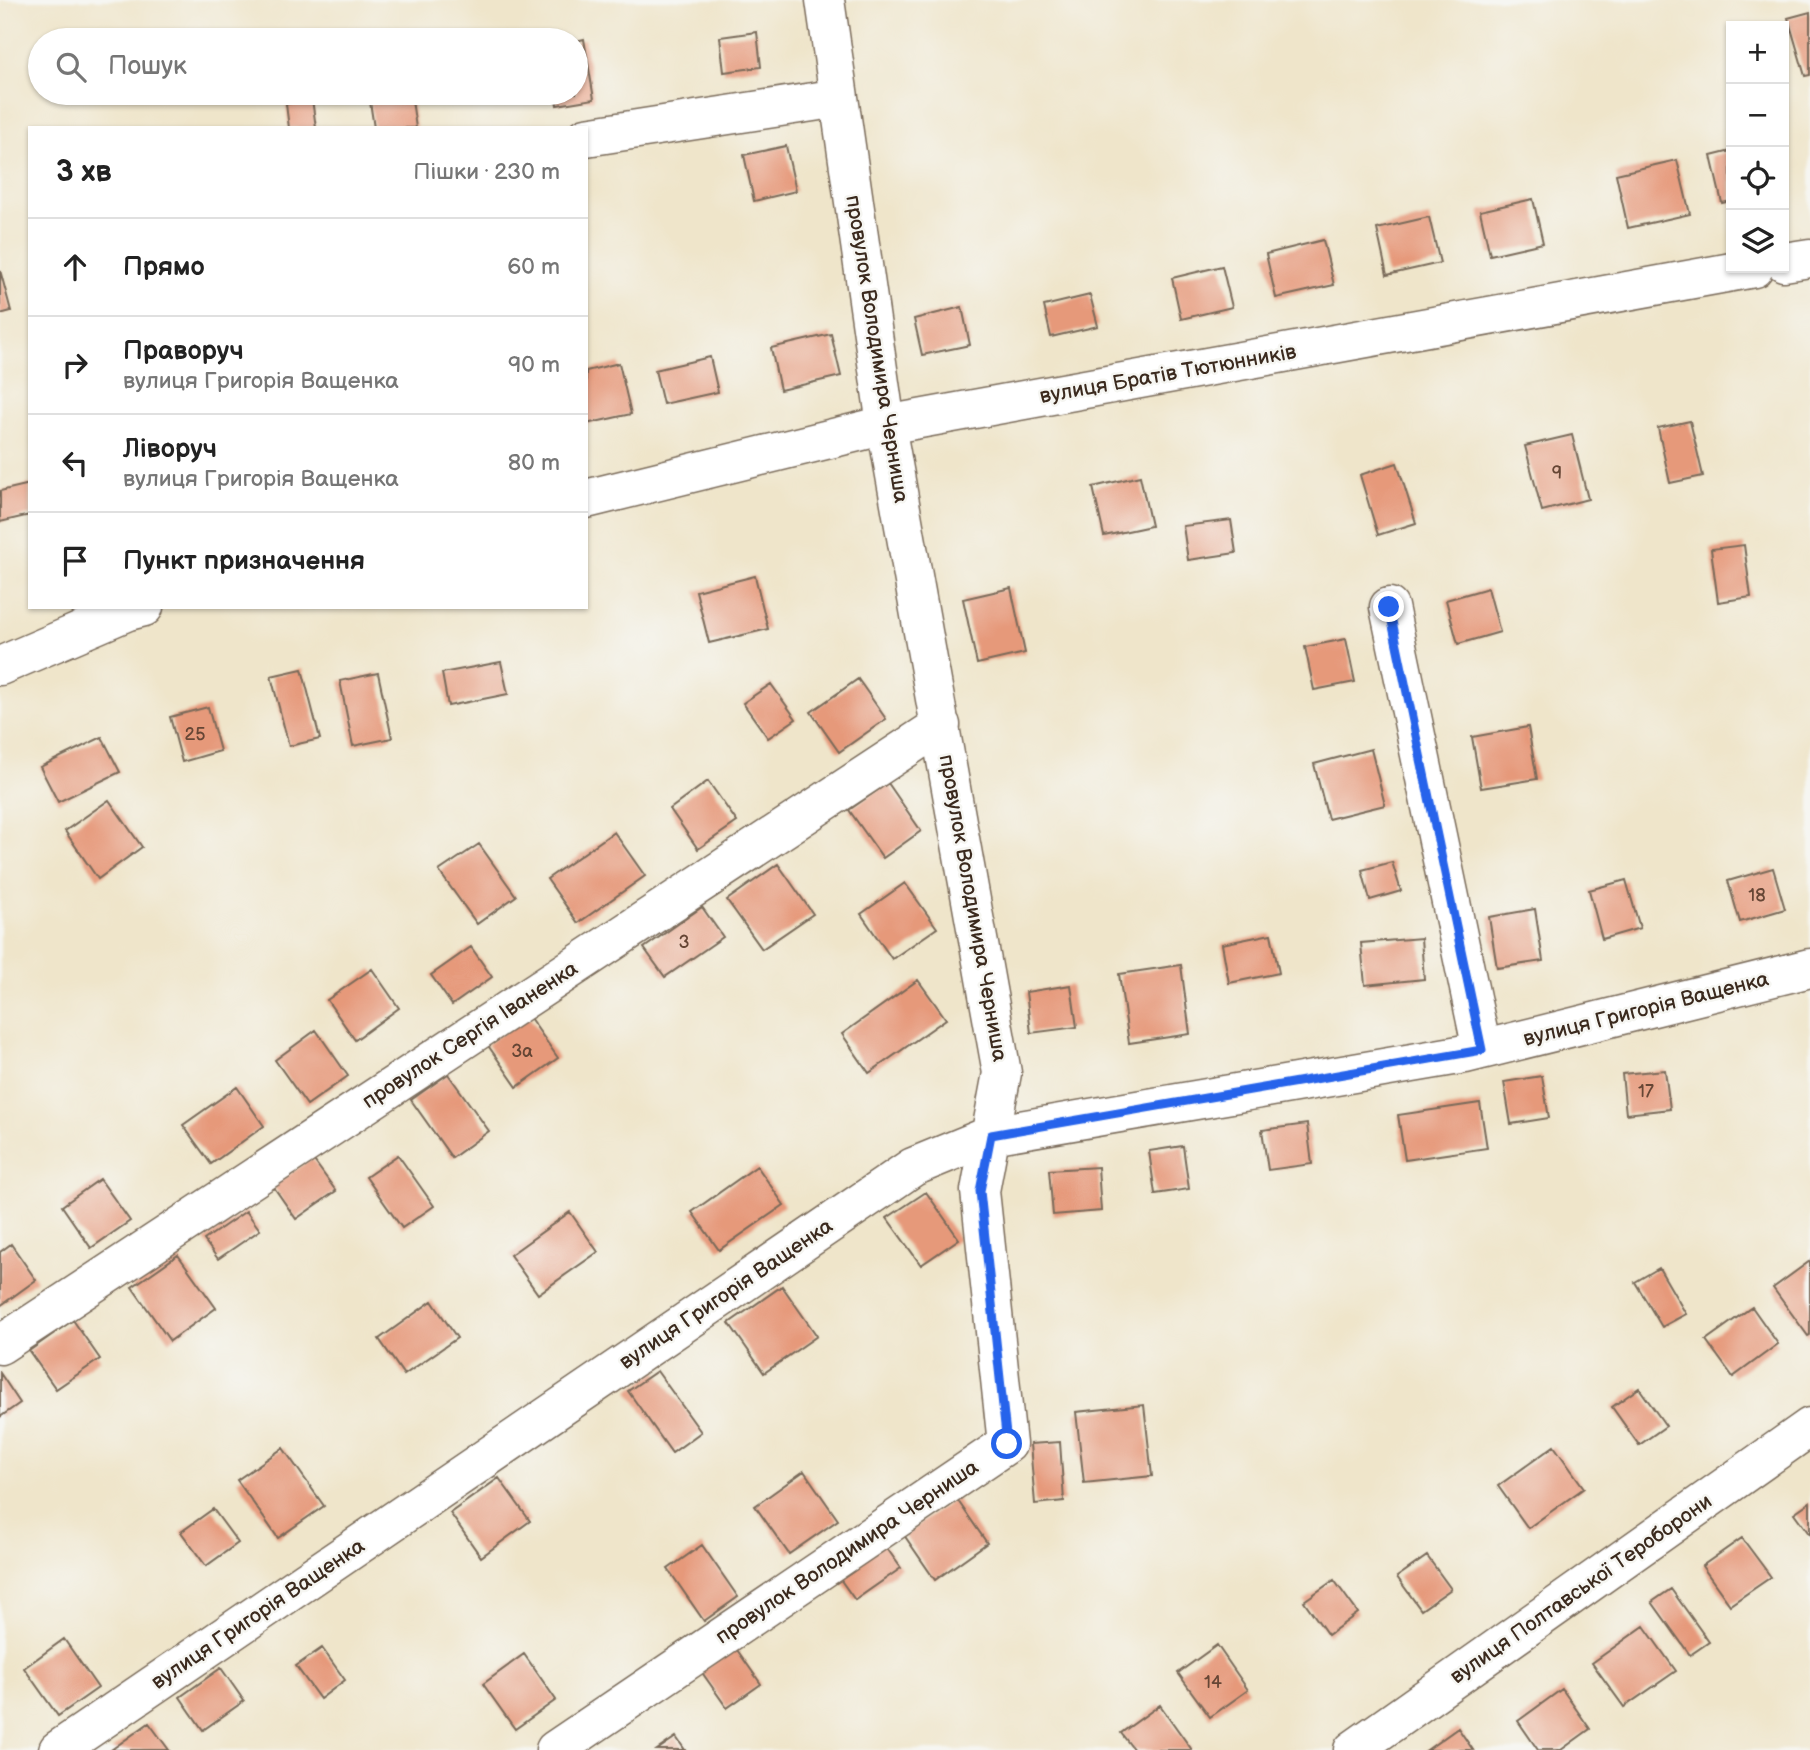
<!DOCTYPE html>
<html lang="uk">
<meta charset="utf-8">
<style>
body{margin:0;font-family:"Balsamiq Sans",sans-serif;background:#f2f2f2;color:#222}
.controls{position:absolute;right:21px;top:21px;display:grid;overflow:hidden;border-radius:0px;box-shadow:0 2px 5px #0004}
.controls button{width:63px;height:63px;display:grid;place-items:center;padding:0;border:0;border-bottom:2px solid #e0e0e0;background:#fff;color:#222;font:35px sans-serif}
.stop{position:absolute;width:21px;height:21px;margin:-16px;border:5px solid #2563eb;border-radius:50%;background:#fff}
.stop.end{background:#2563eb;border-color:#fff;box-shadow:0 2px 7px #0008}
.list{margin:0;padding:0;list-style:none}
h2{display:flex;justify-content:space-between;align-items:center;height:91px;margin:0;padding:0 28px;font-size:30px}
h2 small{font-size:23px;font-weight:400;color:#767676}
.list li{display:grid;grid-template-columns:46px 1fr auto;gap:21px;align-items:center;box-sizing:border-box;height:98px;padding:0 28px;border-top:2px solid #e0e0e0}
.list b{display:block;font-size:26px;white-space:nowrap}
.list p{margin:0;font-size:23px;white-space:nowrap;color:#767676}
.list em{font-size:23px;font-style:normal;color:#767676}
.icon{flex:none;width:38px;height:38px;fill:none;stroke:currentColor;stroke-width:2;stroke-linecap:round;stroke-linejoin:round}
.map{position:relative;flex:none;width:1810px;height:1750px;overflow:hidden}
.search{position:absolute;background:#fff;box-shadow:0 2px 5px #0004;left:28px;top:28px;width:560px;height:77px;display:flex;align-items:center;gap:18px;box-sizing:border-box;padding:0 24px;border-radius:38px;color:#767676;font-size:26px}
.panel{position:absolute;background:#fff;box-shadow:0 2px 5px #0004;left:28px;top:126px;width:560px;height:483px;border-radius:0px}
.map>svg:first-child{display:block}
</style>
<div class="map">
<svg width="1810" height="1750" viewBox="0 0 1810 1750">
<rect width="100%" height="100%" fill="#f6f6f2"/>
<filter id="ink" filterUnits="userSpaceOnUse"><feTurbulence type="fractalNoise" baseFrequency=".0143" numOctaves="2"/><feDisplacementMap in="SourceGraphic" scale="14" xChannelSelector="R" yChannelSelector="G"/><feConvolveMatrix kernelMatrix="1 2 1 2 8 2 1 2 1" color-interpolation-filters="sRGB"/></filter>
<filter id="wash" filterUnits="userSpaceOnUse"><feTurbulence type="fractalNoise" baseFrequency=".00686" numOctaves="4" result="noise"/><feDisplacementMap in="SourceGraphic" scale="28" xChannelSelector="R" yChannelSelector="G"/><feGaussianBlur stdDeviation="1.57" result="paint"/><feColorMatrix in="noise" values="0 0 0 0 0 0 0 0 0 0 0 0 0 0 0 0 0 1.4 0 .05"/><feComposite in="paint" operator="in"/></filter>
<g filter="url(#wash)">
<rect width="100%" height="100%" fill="#efe5ca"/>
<g id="blocks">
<path fill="#e6997a" d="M1810,12V75L1805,76L1788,18Z
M757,32L761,67L724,72L720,37Z
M584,39L594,99L557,105L555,93H576V41Z
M384,93H411L416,128H374L369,95Z
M312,99L316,128H289L286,104Z
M786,146L796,191L754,201L744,155Z
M1731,151V201L1722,203L1711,156Z
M1677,160L1690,214L1628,228L1616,174Z
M1533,199L1543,243L1490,255L1480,211Z
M1429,217L1440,263L1387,275L1377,229Z
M1323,240L1334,285L1276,298L1266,254Z
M1222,266L1232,307L1181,319L1172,278Z
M0,270L11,311L0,314Z
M1090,295L1098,326L1051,337L1044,306Z
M962,307L970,345L922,355L914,319Z
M831,334L841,376L780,390L771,348Z
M710,357L718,392L663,404L655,370Z
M619,363L631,414L586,424V371Z
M1690,421L1703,476L1670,483L1658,428Z
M1572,435L1588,499L1542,511L1525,446Z
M1397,463L1416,523L1378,535L1360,475Z
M1140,476L1151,526L1104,536L1093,487Z
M30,484V515L0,522V491Z
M1231,520L1236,553L1188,560L1183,526Z
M1744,545L1751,597L1718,602L1711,549Z
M755,576L768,629L709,643L696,591Z
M1011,588L1025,653L977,664L963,599Z
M1488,588L1500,632L1458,644L1446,600Z
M1346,639L1355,682L1314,690L1305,647Z
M501,662L508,694L448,706L442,673Z
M302,669L320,739L289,746L271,676Z
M378,673L392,738L353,746L340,681Z
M858,679L886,719L839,752L811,712Z
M771,684L796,719L768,738L743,703Z
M208,707L220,751L182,762L170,717Z
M1528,727L1537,779L1481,788L1472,737Z
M102,737L120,772L58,802L40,767Z
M1371,749L1385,805L1328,819L1314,764Z
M708,781L737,822L698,849L670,809Z
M888,783L921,831L883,858L849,810Z
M109,800L142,847L98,879L65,831Z
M614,832L645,876L578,923L547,879Z
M479,844L516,896L477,924L439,871Z
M1392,862L1401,891L1370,900L1362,870Z
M778,864L813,914L762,949L727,900Z
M1773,868L1785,909L1740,922L1728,881Z
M1626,880L1640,928L1602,939L1589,890Z
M905,883L937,928L892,959L861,914Z
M702,907L723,937L665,977L644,948Z
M1535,909L1543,961L1497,968L1489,917Z
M1271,934L1279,973L1229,983L1222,944Z
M1421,938L1424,979L1365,985L1361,943Z
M471,947L492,977L452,1005L431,975Z
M1181,965L1190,1034L1129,1043L1119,974Z
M372,969L399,1008L355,1040L327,1000Z
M918,980L946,1019L869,1073L842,1034Z
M1071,985L1077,1027L1031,1033L1026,992Z
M528,1015L558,1058L517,1087L487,1044Z
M316,1030L348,1076L307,1105L275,1060Z
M1665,1070L1670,1109L1626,1114L1622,1074Z
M448,1074L489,1131L452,1158L411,1100Z
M1542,1076L1549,1118L1511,1124L1504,1082Z
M237,1087L264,1126L211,1164L183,1125Z
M1480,1103L1487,1148L1405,1160L1398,1115Z
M1307,1124L1312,1164L1268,1170L1262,1130Z
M1183,1146L1189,1189L1155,1194L1149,1151Z
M398,1155L434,1206L402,1228L366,1177Z
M312,1158L336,1191L296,1219L273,1186Z
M757,1166L784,1205L719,1250L692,1212Z
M1098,1167L1101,1211L1053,1215L1049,1170Z
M100,1179L130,1221L91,1248L62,1206Z
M926,1192L959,1239L921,1265L887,1218Z
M246,1211L260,1230L218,1259L204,1240Z
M570,1212L598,1252L538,1294L510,1255Z
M11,1244L36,1280L0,1306V1252Z
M178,1255L216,1308L170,1341L132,1287Z
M1810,1261V1335L1808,1336L1773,1288Z
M1659,1268L1686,1314L1662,1327L1635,1282Z
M782,1286L817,1336L764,1373L729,1323Z
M432,1301L457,1338L404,1375L379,1339Z
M1752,1307L1778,1344L1733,1377L1706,1340Z
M73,1320L100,1359L56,1389L29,1351Z
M657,1371L701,1432L672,1453L628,1391Z
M0,1373L20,1403L0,1417Z
M1639,1388L1666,1426L1639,1445L1612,1407Z
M1144,1405L1152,1476L1084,1483L1076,1412Z
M1060,1442L1064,1501L1035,1504L1030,1444Z
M1554,1446L1584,1488L1528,1528L1498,1486Z
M283,1448L324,1506L278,1538L237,1480Z
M804,1471L838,1520L789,1554L755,1506Z
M499,1478L530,1521L481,1557L450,1513Z
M956,1498L987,1543L935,1580L904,1535Z
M1810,1502V1535L1794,1513Z
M213,1509L238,1543L206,1566L181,1532Z
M1742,1538L1771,1577L1730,1605L1702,1566Z
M881,1540L901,1568L855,1600L835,1572Z
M702,1545L738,1597L704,1621L668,1569Z
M1427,1556L1451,1589L1421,1610L1397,1577Z
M1334,1580L1358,1613L1328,1635L1304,1601Z
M1671,1589L1709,1642L1690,1655L1652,1602Z
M1644,1626L1676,1671L1624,1707L1592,1663Z
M64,1639L98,1688L58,1716L24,1668Z
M1217,1645L1248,1690L1210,1717L1178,1673Z
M735,1647L761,1684L727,1708L701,1671Z
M322,1648L345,1680L320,1699L296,1666Z
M524,1654L556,1700L515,1729L483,1684Z
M221,1668L244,1701L203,1730L180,1697Z
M1562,1689L1590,1729L1561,1750H1538L1518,1721Z
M1160,1705L1192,1750H1134L1121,1733Z
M149,1723L169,1750H111Z
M1458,1728L1473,1750H1427Z
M676,1737L685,1750H657Z"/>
</g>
</g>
<g filter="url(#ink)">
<use href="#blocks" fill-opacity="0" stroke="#7a6b5a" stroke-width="2"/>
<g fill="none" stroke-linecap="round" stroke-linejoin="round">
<g stroke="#7a6b5a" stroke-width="41">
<path id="minor" d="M586,137L839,98
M1784,262L1810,258
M586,499L886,425L1754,268
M1389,607L1482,1050
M0,666L128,611L144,607
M0,1345L941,725
M58,1750L913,1167L991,1135L1465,1054L1810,968
M555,1750L1007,1444L980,1191L1002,1073L886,425L825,0
M1353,1750L1810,1427"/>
</g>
<use href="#minor" stroke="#fff" stroke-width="38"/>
</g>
</g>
<g fill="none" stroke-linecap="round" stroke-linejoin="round" filter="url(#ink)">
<path stroke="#2563eb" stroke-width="9" d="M1007,1444L980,1191L991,1135L1482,1050L1389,607"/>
</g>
<g text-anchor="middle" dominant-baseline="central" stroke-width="5" stroke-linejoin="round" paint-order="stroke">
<g font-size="18" fill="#664635">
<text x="1557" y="473">9</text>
<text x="195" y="734">25</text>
<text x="1757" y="895">18</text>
<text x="684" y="942">3</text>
<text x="522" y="1051">3а</text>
<text x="1646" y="1091">17</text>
<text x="1213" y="1682">14</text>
</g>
<g font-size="21" fill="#3b2a1e" stroke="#f6f6f2">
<text transform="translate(877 349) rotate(81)">провулок Володимира Черниша</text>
<text transform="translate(1168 374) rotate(-10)">вулиця Братів Тютюнників</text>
<text transform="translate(973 908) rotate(80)">провулок Володимира Черниша</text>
<text transform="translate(1646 1009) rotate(-14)">вулиця Григорія Ващенка</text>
<text transform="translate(470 1035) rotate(-33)">провулок Сергія Іваненка</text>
<text transform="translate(726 1294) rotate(-34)">вулиця Григорія Ващенка</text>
<text transform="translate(847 1552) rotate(-34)">провулок Володимира Черниша</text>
<text transform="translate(1581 1589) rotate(-35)">вулиця Полтавської Тероборони</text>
<text transform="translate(258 1614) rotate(-34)">вулиця Григорія Ващенка</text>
</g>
</g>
</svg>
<div class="controls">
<button>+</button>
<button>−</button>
<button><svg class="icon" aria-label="locate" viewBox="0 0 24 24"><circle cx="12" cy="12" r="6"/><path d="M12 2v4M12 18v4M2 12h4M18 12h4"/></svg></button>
<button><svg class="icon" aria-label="layers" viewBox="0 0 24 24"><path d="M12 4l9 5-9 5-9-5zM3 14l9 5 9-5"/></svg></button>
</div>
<div class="stop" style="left:1007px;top:1444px"></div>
<div class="stop end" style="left:1389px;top:607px"></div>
<div class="search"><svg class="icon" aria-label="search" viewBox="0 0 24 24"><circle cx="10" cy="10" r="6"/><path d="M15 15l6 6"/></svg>Пошук</div>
<section class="panel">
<h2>3 хв<small>Пішки · 230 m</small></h2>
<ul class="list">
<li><svg class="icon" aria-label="ahead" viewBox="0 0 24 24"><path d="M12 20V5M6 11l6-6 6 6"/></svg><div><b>Прямо</b></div><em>60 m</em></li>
<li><svg class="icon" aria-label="right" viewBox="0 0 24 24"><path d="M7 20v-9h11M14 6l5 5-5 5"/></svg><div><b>Праворуч</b><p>вулиця Григорія Ващенка</p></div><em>90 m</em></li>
<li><svg class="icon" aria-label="left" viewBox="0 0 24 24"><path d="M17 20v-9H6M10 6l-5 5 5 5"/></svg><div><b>Ліворуч</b><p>вулиця Григорія Ващенка</p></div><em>80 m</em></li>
<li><svg class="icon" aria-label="arrive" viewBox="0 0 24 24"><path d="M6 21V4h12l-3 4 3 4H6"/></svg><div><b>Пункт призначення</b></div></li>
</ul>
</section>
</div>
